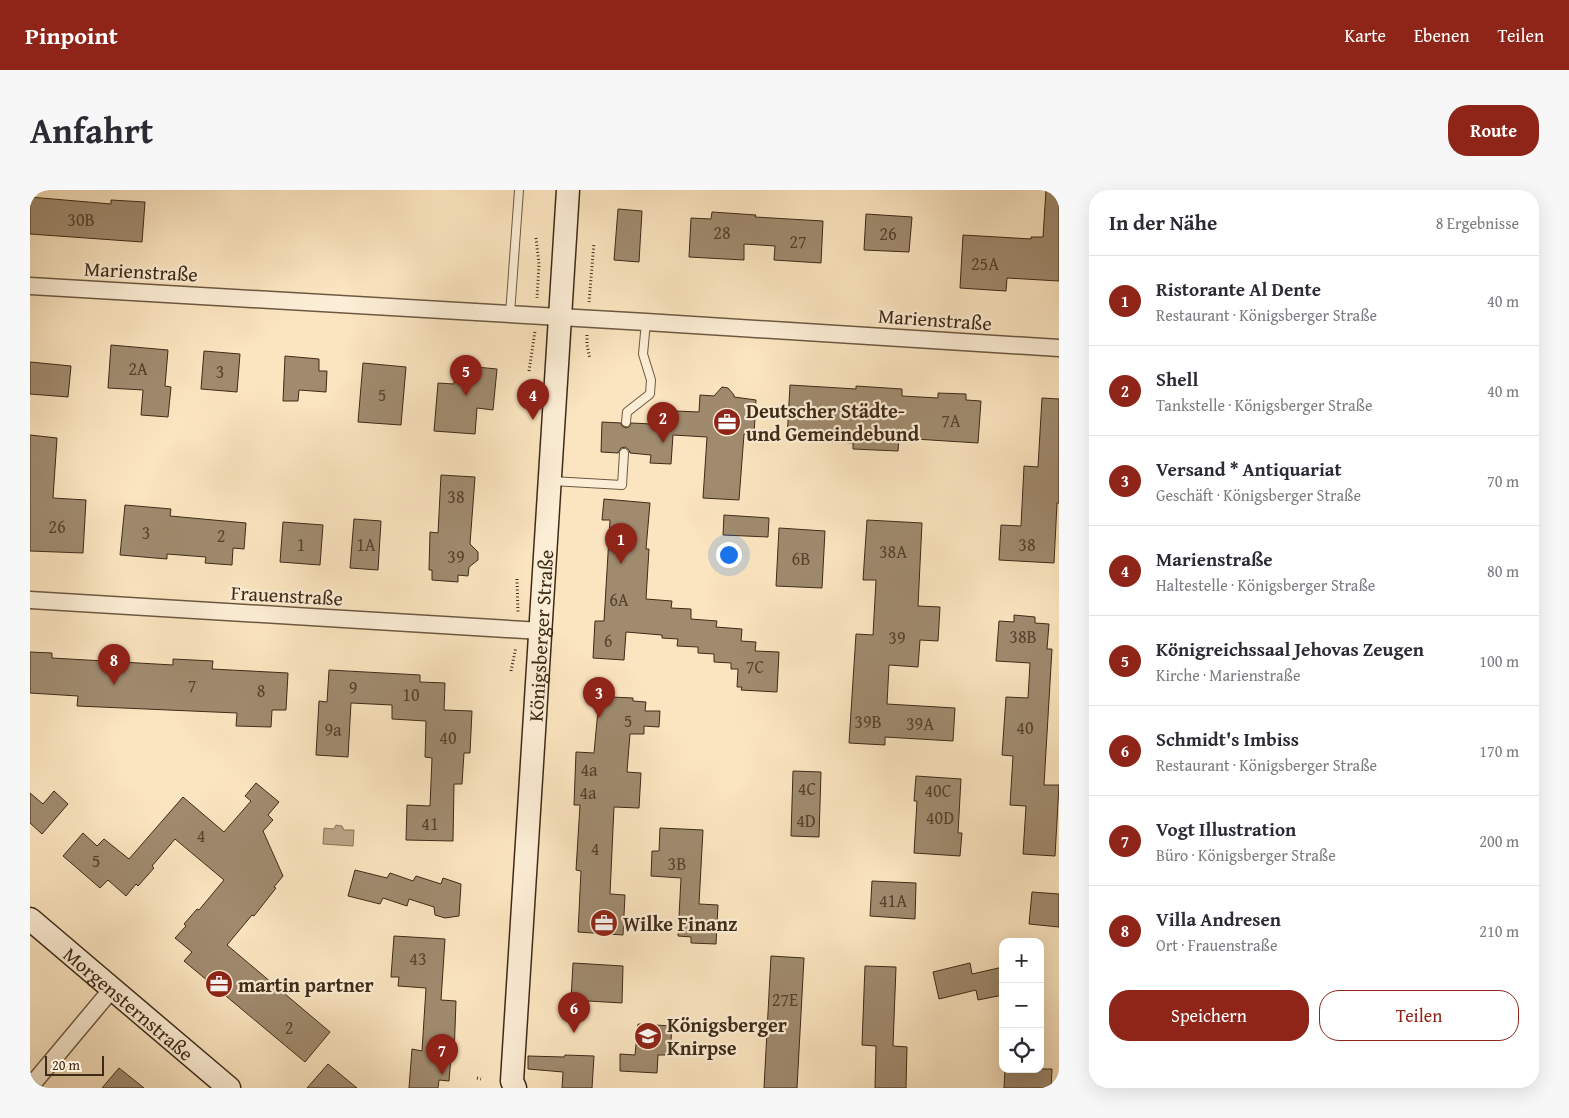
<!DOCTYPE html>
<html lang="de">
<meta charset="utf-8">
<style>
body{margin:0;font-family:"Gentium Book Plus",serif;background:#f7f7f7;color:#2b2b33}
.controls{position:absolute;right:15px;bottom:15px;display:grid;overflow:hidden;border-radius:10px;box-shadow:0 5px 20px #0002}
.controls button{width:45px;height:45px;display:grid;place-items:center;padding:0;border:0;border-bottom:1px solid #e1e1e2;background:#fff;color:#2b2b33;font:25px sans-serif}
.scale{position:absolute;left:15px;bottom:12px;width:59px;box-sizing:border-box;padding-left:5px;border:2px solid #3e2a17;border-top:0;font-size:14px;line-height:18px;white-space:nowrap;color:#3e2a17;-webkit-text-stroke:4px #fceed6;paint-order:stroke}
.you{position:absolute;left:698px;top:364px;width:18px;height:18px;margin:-12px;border:4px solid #fff;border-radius:50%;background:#1a73e8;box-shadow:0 0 0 8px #1a73e833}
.badge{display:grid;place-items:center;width:32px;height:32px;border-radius:50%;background:#8f2418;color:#fff;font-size:16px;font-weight:700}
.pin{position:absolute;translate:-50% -41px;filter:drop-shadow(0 1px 2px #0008)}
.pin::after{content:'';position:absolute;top:26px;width:18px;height:15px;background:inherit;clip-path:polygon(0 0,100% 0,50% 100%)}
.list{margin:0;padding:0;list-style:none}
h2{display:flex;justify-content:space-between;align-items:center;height:65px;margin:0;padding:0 20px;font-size:21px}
h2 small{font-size:16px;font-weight:400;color:#7c7c81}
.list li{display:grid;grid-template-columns:32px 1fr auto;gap:15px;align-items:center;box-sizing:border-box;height:90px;padding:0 20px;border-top:1px solid #e1e1e2}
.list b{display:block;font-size:19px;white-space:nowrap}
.list p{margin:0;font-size:16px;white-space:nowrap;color:#7c7c81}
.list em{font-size:16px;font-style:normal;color:#7c7c81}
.actions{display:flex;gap:10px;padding:15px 20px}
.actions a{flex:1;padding:11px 0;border:1px solid #8f2418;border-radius:20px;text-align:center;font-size:18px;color:#8f2418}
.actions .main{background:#8f2418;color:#fff}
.icon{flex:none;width:28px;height:28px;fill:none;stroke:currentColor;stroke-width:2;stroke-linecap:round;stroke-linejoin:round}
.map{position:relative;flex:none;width:1029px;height:898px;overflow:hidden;border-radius:20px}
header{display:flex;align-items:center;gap:30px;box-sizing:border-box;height:70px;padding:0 25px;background:#8f2418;color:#fff}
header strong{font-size:24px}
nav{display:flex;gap:28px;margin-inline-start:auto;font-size:18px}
.intro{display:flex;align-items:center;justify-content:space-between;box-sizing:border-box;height:120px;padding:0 30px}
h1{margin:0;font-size:35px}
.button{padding:12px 22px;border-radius:20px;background:#8f2418;color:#fff;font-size:18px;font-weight:700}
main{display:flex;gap:30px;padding:0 30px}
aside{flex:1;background:#fff;border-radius:20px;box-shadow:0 5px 20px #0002}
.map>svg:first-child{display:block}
</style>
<header>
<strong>Pinpoint</strong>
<nav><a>Karte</a><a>Ebenen</a><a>Teilen</a></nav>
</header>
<div class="intro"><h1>Anfahrt</h1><a class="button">Route</a></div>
<main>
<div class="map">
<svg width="1029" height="898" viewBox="0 0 1029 898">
<rect width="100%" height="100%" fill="#fbe5c0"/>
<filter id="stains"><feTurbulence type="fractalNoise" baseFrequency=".004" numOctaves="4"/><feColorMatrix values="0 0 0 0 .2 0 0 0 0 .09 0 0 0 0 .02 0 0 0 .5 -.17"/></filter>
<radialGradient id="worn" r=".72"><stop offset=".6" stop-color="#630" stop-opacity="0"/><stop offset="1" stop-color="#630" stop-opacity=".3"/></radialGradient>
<path fill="#bba587" stroke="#89745a" d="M306,635L312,636L314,640H324L323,656L293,654L294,638L304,639Z"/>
<path fill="#a08b6f" stroke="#3e2a17" d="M1016,0H1029V91L977,88L976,101L930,98L933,45L1001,49V47H1013Z
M0,7L81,14V10L115,12L112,52L0,44Z
M588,19L612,21L609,72L584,70Z
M682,22L726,25L725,27L793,31L791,73L744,70L745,56L714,54V70L659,67L661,28L681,29Z
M836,24L882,27L879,62L834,60Z
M81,155L138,160L135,196L141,197L138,227L111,225L113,200L78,198Z
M174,161L210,164L207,202L171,199Z
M255,166L289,169V181H297L296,202L269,200L268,211H253Z
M0,172L41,176L38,207L0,204Z
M333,173L376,177L371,235L328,232Z
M425,175L467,179L463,220L447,218L445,244L404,241L408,193L424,194Z
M760,195L826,199V196L872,199V206L908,208V203L936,204V210L951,211L948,253L869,248L868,261L823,259V253L757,249Z
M692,197L698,198L704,205V207L726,210L724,245L714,244L709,310L673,308L677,247L643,245L641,274L620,273L621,265L600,263L599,260L595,257L591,258L588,263L571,262L572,232L591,233L592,236L596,238L599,237L601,233L622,234L623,220L669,222L670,205L684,206Z
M1012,208L1029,209V313H1027L1024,373L969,370L971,335L991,336L994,276L1008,277Z
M0,245L27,248L23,308L56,310L53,363L0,361Z
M411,285L445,287L440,354L448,362V370L439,377L438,386L428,385V392L402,390V380H399L400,342L408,343Z
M574,309L620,313L616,359H619L616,409L642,411L641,418L661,419V429L687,431L686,437L712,439L711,451L726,452L725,461L749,462L747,502L711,500L712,497H707L708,479H701V473L684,472V464L668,463V457L647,456L648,449L632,448V445L596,442L594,470L563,468L565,431H574L580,330H572Z
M95,315L141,319L140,326L216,333L214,359L203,358L202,375L175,373L176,367L137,364V369L90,365Z
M694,325L739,328L738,347L693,345Z
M324,329L351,331L348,380L320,378Z
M837,330L892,333L888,416L910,417L908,451L890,450L888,477L859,475L857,514L925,518L923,551L855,547V555L819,553L826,444L843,445L846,390H833Z
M253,332L293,335L290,375L250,372Z
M749,338L795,341L792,398L746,396Z
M984,425L1005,427V433L1019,434L1017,459H1022L1014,595H1029L1025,666L993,664L996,616L980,615L983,566L972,565L976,507L998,508L1000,473L966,471L969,431L984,432Z
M0,462L22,463V468L143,475V469L183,471L182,479L258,483L256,520H242L241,537L206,536L207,523L47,516L48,506L0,503Z
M299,480L390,485V492L415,493L414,520L442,521L440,563H434L432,594H424L423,651L376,650L377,615L400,616L402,568L395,567L396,531L362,529V515L321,513L318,567L286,565L289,511L297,512Z
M581,507L603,508V511L616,512L615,521H630L629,537L614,536V544H600L597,582L611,583L609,618L584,617L580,704L595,705L593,745L548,742L551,681L546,680L550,615H544L546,562L564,563L569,509L581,510Z
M763,581L791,582L789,647L761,646Z
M886,586L931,589L928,643H932L930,666L884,663L887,611H884Z
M226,593L249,612L238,625L243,630L233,641L253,686L244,697L246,698L224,726L222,725L197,755L300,842L275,872L154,771L162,762L145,748L156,736L154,734L167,719L169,720L194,690L145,649L122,676L124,678L108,696L106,694L96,706L78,690L70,698L33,666L53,643L67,656L74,649L99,669L153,607L194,642L221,611L215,606Z
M24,601L38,614L12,644L0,633V603L13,614Z
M630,638L673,640L669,714L688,715L686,754L661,753V747L648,746L651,688L621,686L622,661H629Z
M325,680L357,688L360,683L383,691L386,686L411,694L413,688L431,694L429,726L415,728L405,725L404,717L379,709L377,716L353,708L350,714L318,706Z
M842,691L886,693L885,729L840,726Z
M1002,702L1029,704V737L999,734Z
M364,746L415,749L411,810L426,811L424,866H421L419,891L409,890L408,898H379L382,859L392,861L396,798L368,796L369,787H361Z
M741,766L774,768L767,898H734Z
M543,773L593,776L592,813L541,810Z
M940,773L942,784L973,777V805L948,810L946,800L909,809L903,782Z
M835,776L866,777L863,856L877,857L876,898H845L846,856L832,855Z
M608,834L642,836L640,865H628L627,883L590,881V864L605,865Z
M535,865L564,866L562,898H532L533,882L498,879V866L534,867Z
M298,874L327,898H277Z
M89,878L114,898H72Z
M975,879H1022L1021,898H974Z"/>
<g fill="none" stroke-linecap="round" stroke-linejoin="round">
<g stroke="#6d5941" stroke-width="10">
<path id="lane" d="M480,124L489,0
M596,232L597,222L620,204L621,190L613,164L616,132
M522,291L592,295L594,263"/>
</g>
<g stroke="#6d5941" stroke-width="19">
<path id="street" d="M0,96L616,132L1029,158
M0,410L511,441
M0,897L82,799"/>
</g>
<g stroke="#3e2a17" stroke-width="25">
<g id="secondary">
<path id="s1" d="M0,729L199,898"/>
<path id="s2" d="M485,898L482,891L538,0"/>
</g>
</g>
<path stroke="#3e2a17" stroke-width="3" stroke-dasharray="1 2.5" stroke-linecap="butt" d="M506,48L509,74L507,108
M559,112L564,53
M557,145V155L560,169
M499,181L505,141
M487,389L488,423
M481,481L486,457
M447,888L451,889"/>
<use href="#lane" stroke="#fceed6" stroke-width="8"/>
<use href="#street" stroke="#fceed6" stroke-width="16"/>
<use href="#secondary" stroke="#fceed6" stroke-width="22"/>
</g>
<defs>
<g id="office-disc" transform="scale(1.4375)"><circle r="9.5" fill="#8f2418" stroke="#fceed6"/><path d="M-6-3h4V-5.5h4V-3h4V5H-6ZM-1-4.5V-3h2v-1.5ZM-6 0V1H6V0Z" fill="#fff"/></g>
<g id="school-disc" transform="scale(1.4375)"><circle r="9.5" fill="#8f2418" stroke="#fceed6"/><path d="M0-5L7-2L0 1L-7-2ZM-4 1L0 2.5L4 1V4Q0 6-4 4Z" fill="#fff"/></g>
</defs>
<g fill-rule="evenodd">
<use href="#office-disc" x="697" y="232"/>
<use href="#office-disc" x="574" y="733"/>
<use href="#office-disc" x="189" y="794"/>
<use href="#school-disc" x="618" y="846"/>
</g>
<g text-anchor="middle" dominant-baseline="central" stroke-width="4.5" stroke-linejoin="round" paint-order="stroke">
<g font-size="18" fill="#56422d">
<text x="51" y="29">30B</text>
<text x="692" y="42">28</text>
<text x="858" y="43">26</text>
<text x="768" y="51">27</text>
<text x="955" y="73">25A</text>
<text x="108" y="178">2A</text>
<text x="190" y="181">3</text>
<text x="352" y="204">5</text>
<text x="921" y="230">7A</text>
<text x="426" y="306">38</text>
<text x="27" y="336">26</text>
<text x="116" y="342">3</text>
<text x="191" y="345">2</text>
<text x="271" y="354">1</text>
<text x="336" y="354">1A</text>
<text x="997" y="354">38</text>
<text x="863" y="361">38A</text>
<text x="426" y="366">39</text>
<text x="771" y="368">6B</text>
<text x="589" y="409">6A</text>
<text x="993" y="446">38B</text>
<text x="867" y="447">39</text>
<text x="578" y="450">6</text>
<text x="725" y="476">7C</text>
<text x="162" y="495">7</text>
<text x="323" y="497">9</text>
<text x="231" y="500">8</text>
<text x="381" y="504">10</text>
<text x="598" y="530">5</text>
<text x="838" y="531">39B</text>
<text x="890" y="533">39A</text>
<text x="995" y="537">40</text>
<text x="303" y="539">9a</text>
<text x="418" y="547">40</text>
<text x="559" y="579">4a</text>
<text x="777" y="598">4C</text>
<text x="908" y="600">40C</text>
<text x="558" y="602">4a</text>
<text x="910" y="627">40D</text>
<text x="776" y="630">4D</text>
<text x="400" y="633">41</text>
<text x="171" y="645">4</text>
<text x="565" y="658">4</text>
<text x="66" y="670">5</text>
<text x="647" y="673">3B</text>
<text x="863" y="710">41A</text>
<text x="388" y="768">43</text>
<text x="755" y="809">27E</text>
<text x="259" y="837">2</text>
</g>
<g font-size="20" fill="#3e2a17" stroke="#fceed6">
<text transform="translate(111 81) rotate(3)">Marienstraße</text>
<text transform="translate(905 129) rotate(4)">Marienstraße</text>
<text transform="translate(257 405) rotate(3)">Frauenstraße</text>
<text stroke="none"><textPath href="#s2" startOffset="454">Königsberger Straße</textPath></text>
<text stroke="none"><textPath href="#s1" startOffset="130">Morgensternstraße</textPath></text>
</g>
<g font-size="20" font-weight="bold" fill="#3e2a17" stroke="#fceed6" text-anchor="start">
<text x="716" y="220">Deutscher Städte-<tspan x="716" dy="23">und Gemeindebund</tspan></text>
<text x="593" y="733">Wilke Finanz</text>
<text x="208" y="794">martin partner</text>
<text x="637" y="834">Königsberger<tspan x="637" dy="23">Knirpse</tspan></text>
</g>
</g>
<rect width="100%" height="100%" filter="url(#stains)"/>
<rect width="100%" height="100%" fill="url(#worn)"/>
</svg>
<div class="controls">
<button>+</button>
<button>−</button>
<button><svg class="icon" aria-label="locate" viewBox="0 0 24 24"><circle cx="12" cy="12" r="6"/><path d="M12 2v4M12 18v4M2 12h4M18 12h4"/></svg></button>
</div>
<div class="scale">20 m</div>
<div class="you"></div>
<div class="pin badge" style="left:591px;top:374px">1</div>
<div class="pin badge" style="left:633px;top:253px">2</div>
<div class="pin badge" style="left:569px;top:528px">3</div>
<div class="pin badge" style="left:503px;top:230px">4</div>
<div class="pin badge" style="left:436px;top:206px">5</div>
<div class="pin badge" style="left:544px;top:843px">6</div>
<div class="pin badge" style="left:412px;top:885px">7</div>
<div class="pin badge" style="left:84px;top:495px">8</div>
</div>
<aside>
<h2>In der Nähe<small>8 Ergebnisse</small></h2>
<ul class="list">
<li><span class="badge">1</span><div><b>Ristorante Al Dente</b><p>Restaurant · Königsberger Straße</p></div><em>40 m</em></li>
<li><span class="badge">2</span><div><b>Shell</b><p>Tankstelle · Königsberger Straße</p></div><em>40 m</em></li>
<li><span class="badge">3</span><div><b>Versand * Antiquariat</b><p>Geschäft · Königsberger Straße</p></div><em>70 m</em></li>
<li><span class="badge">4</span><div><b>Marienstraße</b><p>Haltestelle · Königsberger Straße</p></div><em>80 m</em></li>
<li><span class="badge">5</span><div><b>Königreichssaal Jehovas Zeugen</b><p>Kirche · Marienstraße</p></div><em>100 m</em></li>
<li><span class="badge">6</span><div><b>Schmidt's Imbiss</b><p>Restaurant · Königsberger Straße</p></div><em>170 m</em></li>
<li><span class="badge">7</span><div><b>Vogt Illustration</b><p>Büro · Königsberger Straße</p></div><em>200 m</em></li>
<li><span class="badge">8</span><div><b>Villa Andresen</b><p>Ort · Frauenstraße</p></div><em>210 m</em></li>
</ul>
<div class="actions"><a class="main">Speichern</a><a>Teilen</a></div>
</aside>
</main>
